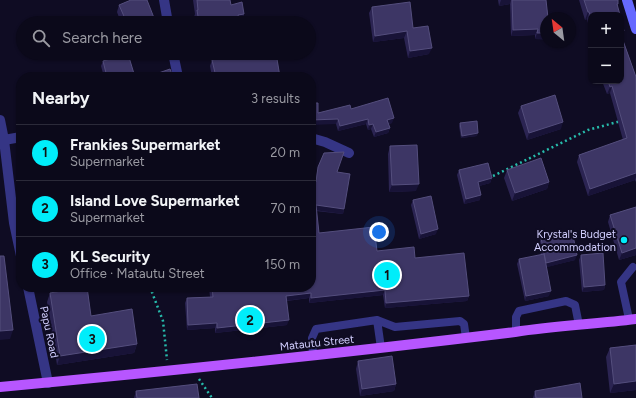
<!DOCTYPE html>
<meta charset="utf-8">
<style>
body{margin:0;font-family:Figtree,sans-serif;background:#191727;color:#f1f3f6}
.controls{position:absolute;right:12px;top:12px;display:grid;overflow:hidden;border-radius:8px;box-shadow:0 1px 3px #0004}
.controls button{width:36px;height:36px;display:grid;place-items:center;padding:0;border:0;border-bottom:1px solid #2b2a39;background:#0b091a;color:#f1f3f6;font:20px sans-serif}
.compass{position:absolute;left:540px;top:12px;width:36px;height:36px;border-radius:50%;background:#0b091a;box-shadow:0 1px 3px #0004;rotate:331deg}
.you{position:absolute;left:379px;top:232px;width:14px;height:14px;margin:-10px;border:3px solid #fff;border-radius:50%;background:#1a73e8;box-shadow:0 0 0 6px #1a73e833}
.badge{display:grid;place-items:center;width:26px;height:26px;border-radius:50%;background:#00edfa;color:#111;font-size:13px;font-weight:700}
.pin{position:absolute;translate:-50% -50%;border:2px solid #fff;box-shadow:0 1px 4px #0006}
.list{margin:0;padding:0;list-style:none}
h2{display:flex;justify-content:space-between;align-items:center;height:52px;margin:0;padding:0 16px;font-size:17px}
h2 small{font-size:13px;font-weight:400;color:#9a9aa2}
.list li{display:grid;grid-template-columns:26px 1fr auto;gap:12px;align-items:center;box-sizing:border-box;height:56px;padding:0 16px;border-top:1px solid #2b2a39}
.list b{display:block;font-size:15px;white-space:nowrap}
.list p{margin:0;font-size:13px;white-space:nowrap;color:#9a9aa2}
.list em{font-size:13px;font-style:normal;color:#9a9aa2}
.icon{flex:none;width:22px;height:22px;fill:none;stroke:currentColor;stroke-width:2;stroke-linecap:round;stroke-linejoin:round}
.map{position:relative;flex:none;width:636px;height:398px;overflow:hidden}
.search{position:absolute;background:#0b091a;box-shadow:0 1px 3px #0004;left:16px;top:16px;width:300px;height:44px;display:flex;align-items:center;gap:10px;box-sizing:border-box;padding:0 14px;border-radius:22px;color:#9a9aa2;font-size:15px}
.panel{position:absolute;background:#0b091a;box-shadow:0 1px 3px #0004;left:16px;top:72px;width:300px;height:220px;border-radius:16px}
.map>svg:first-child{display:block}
</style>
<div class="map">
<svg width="636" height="398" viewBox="0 0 636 398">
<rect width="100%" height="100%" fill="#0f0c23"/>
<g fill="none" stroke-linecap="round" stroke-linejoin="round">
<path stroke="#27bbab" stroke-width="2.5" stroke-dasharray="2 3" stroke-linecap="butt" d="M493,176L588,130L621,121
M150,287L163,321L167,360
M199,379L212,398"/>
<path stroke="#353585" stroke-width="8" d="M629,319L621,282L633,267
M377,320L381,348
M516,331V317L519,311L566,301L575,305L579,325
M313,355L312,338L316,329L377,320L395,327L460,321L464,324L466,338"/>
<path stroke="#353585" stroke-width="10" d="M164,0L168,23
M173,53L178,77
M0,120L4,140L14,223L21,256
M311,138L325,142L349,153
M4,140L21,137
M28,287L48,383"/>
<path stroke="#6669ff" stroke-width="10" d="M627,0L636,29"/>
<path stroke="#b756ff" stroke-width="10" d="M0,387C172,371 343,353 515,332C555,326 596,324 636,319"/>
</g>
<path fill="#2b2452" d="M193,0H230L231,5L244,14L242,21H239L240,23H195L194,17L195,14Z
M498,0H546L548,18L535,39V35L511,36L510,4L499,6Z
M579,0H618L591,15V35L587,19L585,20Z
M119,5L156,23H121L117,12Z
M372,7L413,28L429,54L408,58L404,38L373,42L369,13Z
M622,37L636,77V182L635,180L588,196L577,162L579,155L623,140L610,93L607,94L602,81H621Z
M244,57L280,77H212L210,66L212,60Z
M103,61L135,77H104L101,66Z
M521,106L561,129L527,140L518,113Z
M351,109L392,123L388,124L390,128L388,133L374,137L371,129L368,130L366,124L338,131L336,124L318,113Z
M460,123L477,136L461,138L459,126Z
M390,146L416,191L389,192L388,154Z
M324,153L337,172L344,209L343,214L316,211L319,233L377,251L415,258L469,296L467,301L385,308L383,295L309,303V298L287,301V325L215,333V328L187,330L185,303L187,298L210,297L209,287H311L315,182L317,172Z
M459,170L492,178L490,183L479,186L480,200L464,204L457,175Z
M507,170L549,182L547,189L512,201L504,178Z
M413,200L436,234L419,239L411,205Z
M636,207V255L619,260L608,222L610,215Z
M541,238L575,260L546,267L549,296L525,301L517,264L519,259L541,255L539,244Z
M581,255L605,285L604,290L582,292L579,260Z
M50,293L91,316L137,344L134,353L57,365L47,302Z
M636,345V390L610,393L606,357L610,348Z
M358,361L396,384L394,391L360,396L356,369Z
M136,391L199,398H134Z
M535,391L582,398H533Z"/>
<path fill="#181337" d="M501,0H511L510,4L499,6Z
M588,12H589L587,19L585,20Z
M244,14L242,21L236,22L238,15Z
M538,29L535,35L511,36L513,30Z
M407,31L404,38L373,42L375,36Z
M621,31H624L621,38Z
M537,33H546V40L535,39Z
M432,48L429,54L408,58L410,51Z
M612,86L610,93L607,94L610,87Z
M394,118L392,123L385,125L387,120Z
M338,119L336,124L311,125V120Z
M368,119L366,124L338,131L340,126Z
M563,122L561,129L527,140L529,133Z
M373,124L371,129L368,130L369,125Z
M390,128L388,133L374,137L376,132Z
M478,133L477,136L461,138L462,136Z
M636,173V177L635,180L588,196L590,189Z
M492,178L490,183L476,187L478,182Z
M549,182L547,189L512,201L515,193Z
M419,184L416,191L389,192L392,185Z
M481,195L480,200L464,204L466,199Z
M316,205L344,209L343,214L314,210Z
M438,229L436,234L419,239L421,234Z
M636,248V255L619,260L622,253Z
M577,255L575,260L544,268L546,263Z
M605,285L604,290L582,292L584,287Z
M385,290L383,295L309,303L311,298Z
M551,291L549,296L525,301L526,296Z
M311,293L309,298L284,301L286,296Z
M469,296L467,301L385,308L386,303Z
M289,320L287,325L215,333L217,328Z
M217,323L215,328L187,330L188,325Z
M13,330L10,339L0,340V331Z
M137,344L134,353L57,365L60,356Z
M636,381V390L610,393L614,384Z
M396,384L394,391L360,396L362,389Z"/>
<path fill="#3d3665" stroke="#544e7d" d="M131,0H147L156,23H127L119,5Z
M197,0H230L231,5L242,2L244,14L238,15L240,23H199L197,10H198Z
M512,0H546L548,18H546V33H537L538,29L513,30Z
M584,0H618V4H617L620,15H591V18L589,12H588Z
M410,2L413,28L428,26L432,48L410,51L407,31L375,36L372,7Z
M621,20L624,31H621Z
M621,35L636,77V173L590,189L579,155L627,138L612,86L610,87L608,81H621Z
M241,53H243L244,57L265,53H276L280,77H216L212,60Z
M128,54L135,77H107L103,61Z
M170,69L173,77H150V76Z
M555,95L563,122L529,133L521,106Z
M388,98L394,118L387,120L390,128L376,132L373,124L369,125L368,119L340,126L338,119L311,120V103H318V113L350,105L351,109Z
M477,121L478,133L462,136L460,123Z
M417,145L419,184L392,185L390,146Z
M344,152L337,172L350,174L344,209L316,205L319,233L374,227L377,251L414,247L415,258L464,253L469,296L386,303L385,290L311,298V293L286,296L289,320L217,328V323L188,325L187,298L213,297L212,287H311V182H316L318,167L324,153Z
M541,158L549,182L515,193L507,170Z
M488,163L492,178L478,182L481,195L466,199L459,170Z
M431,196L438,229L421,234L413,200Z
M636,207V248L622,253L610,215Z
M572,231L577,255L546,263L541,238Z
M603,253L605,285L584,287L581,255Z
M544,254L551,291L526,296L519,259Z
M0,256H4L13,330L0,331Z
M84,287H87L91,316L132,309L137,344L60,356L50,293Z
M636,345V381L614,384L610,348Z
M392,356L396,384L362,389L358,361Z
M580,383L582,398H536L535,391Z
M197,384L199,398H137L136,391Z"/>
<circle fill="#00edfa" stroke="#0f0c23" stroke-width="1.5" cx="624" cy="240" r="4"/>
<g text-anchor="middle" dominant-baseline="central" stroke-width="4" stroke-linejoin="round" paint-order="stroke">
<g font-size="11" fill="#d2cfff" stroke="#0f0c23" text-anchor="end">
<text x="616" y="234">Krystal's Budget<tspan x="616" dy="13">Accommodation</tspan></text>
</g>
<g font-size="11" fill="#d2cfff" stroke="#0f0c23">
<text transform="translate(49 332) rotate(78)">Papu Road</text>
<text transform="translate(317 343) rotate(-6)">Matautu Street</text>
</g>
</g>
</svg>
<div class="controls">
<button>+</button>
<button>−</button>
</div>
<svg class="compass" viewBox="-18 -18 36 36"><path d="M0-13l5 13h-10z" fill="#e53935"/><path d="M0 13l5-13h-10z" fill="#9a9aa2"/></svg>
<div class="you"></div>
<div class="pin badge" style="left:387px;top:275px">1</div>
<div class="pin badge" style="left:250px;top:320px">2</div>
<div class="pin badge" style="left:92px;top:339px">3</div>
<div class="search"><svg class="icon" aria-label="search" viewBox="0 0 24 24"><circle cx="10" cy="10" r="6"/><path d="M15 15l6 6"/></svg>Search here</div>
<section class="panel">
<h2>Nearby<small>3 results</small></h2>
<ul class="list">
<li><span class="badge">1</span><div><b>Frankies Supermarket</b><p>Supermarket</p></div><em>20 m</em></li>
<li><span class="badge">2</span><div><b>Island Love Supermarket</b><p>Supermarket</p></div><em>70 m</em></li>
<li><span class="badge">3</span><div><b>KL Security</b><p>Office · Matautu Street</p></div><em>150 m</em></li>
</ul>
</section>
</div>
